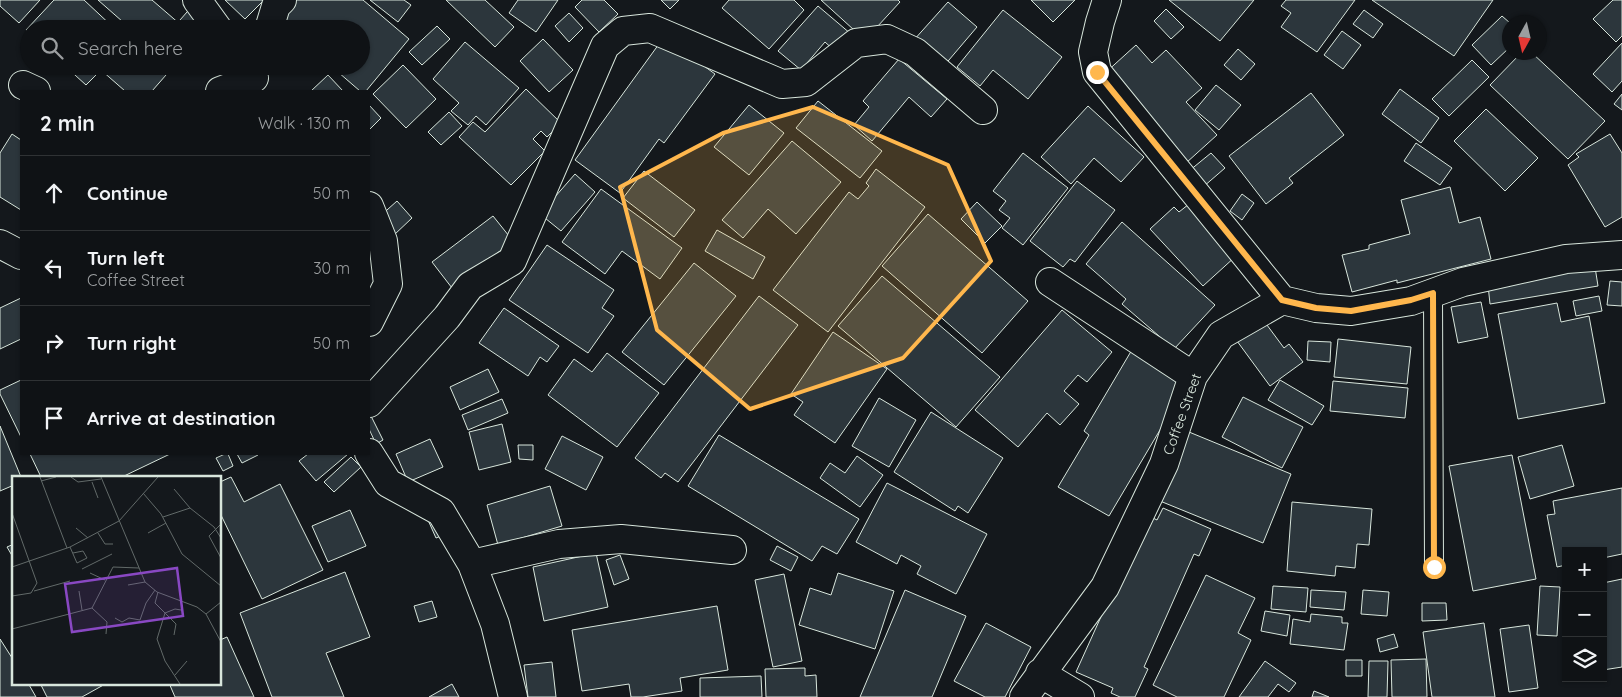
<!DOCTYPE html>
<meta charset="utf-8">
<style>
body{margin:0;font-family:Quicksand,sans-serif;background:#1d2022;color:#f1f3f6}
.controls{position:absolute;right:15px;bottom:15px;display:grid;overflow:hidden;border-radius:0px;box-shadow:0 1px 4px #0004}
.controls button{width:45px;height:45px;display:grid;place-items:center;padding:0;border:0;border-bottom:1px solid #2f3234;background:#0f1215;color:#f1f3f6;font:25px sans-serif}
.compass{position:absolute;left:1502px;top:15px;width:45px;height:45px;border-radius:50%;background:#0f1215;box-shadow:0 1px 4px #0004;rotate:188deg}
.stop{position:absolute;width:15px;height:15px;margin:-11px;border:4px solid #ffb74d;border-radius:50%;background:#fff}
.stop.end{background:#ffb74d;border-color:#fff;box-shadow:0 1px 5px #0008}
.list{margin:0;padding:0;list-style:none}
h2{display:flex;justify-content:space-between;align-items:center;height:65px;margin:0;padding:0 20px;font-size:21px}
h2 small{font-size:16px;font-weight:400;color:#9b9ea0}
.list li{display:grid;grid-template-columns:32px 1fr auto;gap:15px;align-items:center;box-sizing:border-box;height:75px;padding:0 20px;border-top:1px solid #2f3234}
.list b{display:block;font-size:19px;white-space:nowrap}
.list p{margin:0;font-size:16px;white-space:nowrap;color:#9b9ea0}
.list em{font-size:16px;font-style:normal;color:#9b9ea0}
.icon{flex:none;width:28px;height:28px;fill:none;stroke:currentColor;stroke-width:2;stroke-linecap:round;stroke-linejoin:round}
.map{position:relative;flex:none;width:1622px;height:697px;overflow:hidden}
.search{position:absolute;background:#0f1215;box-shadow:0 1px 4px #0004;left:20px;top:20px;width:350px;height:55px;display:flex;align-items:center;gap:12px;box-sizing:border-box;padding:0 18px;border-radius:28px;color:#9b9ea0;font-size:19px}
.panel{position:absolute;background:#0f1215;box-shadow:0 1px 4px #0004;left:20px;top:90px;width:350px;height:365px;border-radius:0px}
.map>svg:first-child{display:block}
</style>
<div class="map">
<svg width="1622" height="697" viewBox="0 0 1622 697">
<rect width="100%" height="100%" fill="#14181c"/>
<path fill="#2c363c" stroke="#d8e6dc" d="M0,0H40L19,23L0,6Z
M54,0H84L115,29H29V33L26,30Z
M98,0H152L181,25L178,29H131Z
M225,0H262L263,1L245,19Z
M290,0H363L409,39L366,91H360L331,66H361V29H283Z
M370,0H404L411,5L398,22Z
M446,0H485L514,27L495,47Z
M518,0H558L536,32L509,13Z
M582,0H604L618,14L599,32L575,7Z
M661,0H679L670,9Z
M729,0H794L804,10L769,49L722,8Z
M821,0H898L900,2L865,40Z
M1031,0H1075L1053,22Z
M1169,0H1254L1220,41Z
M1286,0H1355L1317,52L1281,27L1291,13L1281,6Z
M1372,0H1493L1454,56Z
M1613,0H1622V36L1616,42L1593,19Z
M948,2L977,27L943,67L913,41Z
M194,4L206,14L193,29H190L180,20Z
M818,6L851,34L836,52L825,42L801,70L778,51Z
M1166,9L1184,27L1171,39L1154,21Z
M1003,10L1062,57L1028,99L993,70L980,86L957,67Z
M1364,10L1383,24L1373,38L1353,24Z
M569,13L583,28L569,42L555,26Z
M1502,16L1510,23V47L1491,65L1472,45Z
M437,26L450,39L422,65L409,52Z
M1342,31L1361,45L1343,69L1324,55Z
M664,37L715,74L664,143L659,139L620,193L575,160Z
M543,39L573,70L549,92L520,61Z
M465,42L519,88L486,125L476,116L468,125L451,111L459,103L433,79Z
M1622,43V81L1612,92L1593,74Z
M1136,45L1152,63L1166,50L1202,88L1186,102L1217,135L1186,163L1104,74Z
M1238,49L1255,64L1241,80L1224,65Z
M1522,52H1531L1605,121L1568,159L1490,85Z
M899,59L947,99L931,117L909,97L872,141L854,125L869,107L863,101Z
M1472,60L1489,77L1449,116L1432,99Z
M403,65L436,99L406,128L373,94Z
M65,66H156L166,75L152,91H125L101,70L86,85Z
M328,75L343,91H311Z
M1216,85L1241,105L1219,130L1195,110Z
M526,89L561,123L547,137L541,131L533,139L545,151L511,185L459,137L473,122L485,132Z
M1400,89L1439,118L1421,143L1382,114Z
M1311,93L1344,135L1289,178L1293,183L1266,204L1229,156Z
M1622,94V110L1614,104Z
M818,101L882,151L860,178L796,128Z
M369,105L381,118L369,130Z
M749,105L784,133L749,175L714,147Z
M1088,106L1144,157L1121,182L1094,158L1071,184L1041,157Z
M1486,109L1538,158L1505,191L1454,141Z
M449,112L462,126L441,145L428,132Z
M12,134L21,140V210L0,197V153Z
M1610,134L1622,153V217L1605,227L1568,165L1579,157L1576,154Z
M792,141L841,182L796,234L768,209L743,238L722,220Z
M1416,143L1452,168L1440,185L1404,161Z
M1023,153L1068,188L1023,245L1002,228L1010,218L999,210L1006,201L993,191Z
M1211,153L1225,168L1203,187L1189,171Z
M876,169L925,207L828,332L773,290L849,192L858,199L869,186L866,183Z
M644,171L695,210L674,237L623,198Z
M575,174L595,192L561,231L540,214Z
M1077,181L1115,210L1075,262L1070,259L1063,267L1030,241Z
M1450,187L1459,223L1480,217L1491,259L1397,283V280L1352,292L1342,255L1369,249V245L1410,234L1401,200Z
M601,189L682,248L660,279L622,251L605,274L562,242Z
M1242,194L1254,203L1242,220L1230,211Z
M397,201L412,218L394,235L378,218Z
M977,202L1002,226L985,243L961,219Z
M1189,204L1236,256L1203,286L1150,229L1174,207L1179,212Z
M928,214L1028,301L982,353L882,266Z
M493,216L513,241L452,288L432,262Z
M1122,222L1215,305L1174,349L1122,304L1126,299L1086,264Z
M717,230L765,257L753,279L705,251Z
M547,245L614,290L602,308L614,316L588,353L509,300Z
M694,263L736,296L664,385L622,352Z
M1595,267L1598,286L1490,304L1488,285Z
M882,276L1000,377L956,427L838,326Z
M1610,281L1622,282V306L1607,305Z
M759,296L798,325L678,482L665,473L661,478L635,458Z
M1599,296L1602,311L1576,316L1573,301Z
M21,298V339L0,349V308Z
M1481,302L1488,337L1458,343L1451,307Z
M1557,303L1561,322L1589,316L1605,403L1518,419L1498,314Z
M504,308L559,346L547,362L540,357L528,376L479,343Z
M1062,310L1112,352L1087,382L1078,375L1064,391L1079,404L1060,425L1047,413L1018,447L975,410Z
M1264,321L1284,348L1289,344L1303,362L1270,386L1237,341Z
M833,332L887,369L835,443L794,415L803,402L791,394Z
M1338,339L1411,347L1407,384L1334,377Z
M1308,341L1331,342L1330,362L1307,360Z
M1133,348L1189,381L1109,516L1058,487L1089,435L1084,431Z
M607,353L659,393L617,447L548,395L574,359L592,372Z
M488,369L499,392L460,410L450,387Z
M21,380V437L0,394V390Z
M1280,380L1324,406L1312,425L1268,400Z
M1333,381L1408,388L1405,418L1330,411Z
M1243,397L1303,427L1282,468L1222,437Z
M879,398L916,420L889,467L852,446Z
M502,399L508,413L468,430L462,415Z
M931,412L1003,458L968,513L958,506L955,511L894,472Z
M371,416L383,440L376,444L369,429V417Z
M502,424L511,462L479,470L469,432Z
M0,426L21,477H14V485L0,491Z
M1189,432L1291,474L1263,543L1160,501Z
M719,435L859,519L837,554L822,546L812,561L688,486Z
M562,436L603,457L586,490L545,469Z
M430,439L443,467L408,482L396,454Z
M518,445H533V460L519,459Z
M1562,445L1574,486L1530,499L1518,457Z
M30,454H170L122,477H41Z
M225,454H228L233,466L223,471L216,458Z
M237,454H258V455L242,463Z
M308,454H348L316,481L299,461Z
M1512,455L1536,579L1473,591L1449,466Z
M857,456L883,475L860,507L820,478L830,463L845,473Z
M351,457L361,467L334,492L324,482Z
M231,477L244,502L280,484L323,570L262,599L220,513V482Z
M887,483L987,534L956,594L917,574L921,566L901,555L897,564L856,542Z
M550,486L562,526L498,545L487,505Z
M1622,488V554L1603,558V551H1566V565L1557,567L1547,515L1555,514L1553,501Z
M1292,502L1372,509L1369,545L1357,544L1355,568L1336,566L1335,576L1287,571Z
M1163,508L1211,529L1199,556L1194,554L1144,667L1148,669L1135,697H1120L1111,693L1113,688L1076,672L1147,515L1157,520Z
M350,510L366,546L328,562L312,526Z
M437,516L446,534L436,538L428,520Z
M14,544V559L7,547Z
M777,546L798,557L791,571L770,560Z
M596,553L608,607L544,621L533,567Z
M620,555L629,579L614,585L606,560Z
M345,572L370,637L326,653L344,697H272L240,613Z
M838,573L894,591L875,649L799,625L810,588L831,595Z
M784,574L802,661L773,667L755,580Z
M1206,575L1255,598L1238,633L1251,640L1224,697H1177L1153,685Z
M1622,579V667L1603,670V583Z
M1273,586L1308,588L1306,612L1271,609Z
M1540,586L1560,587L1557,636L1537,635Z
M905,590L966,616L932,697H860Z
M1311,590L1346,592L1344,610L1310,607Z
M1363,590L1389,592L1387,616L1361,614Z
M432,601L437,617L419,622L414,606Z
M1422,603H1446L1447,620L1422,621Z
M717,606L728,670L680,678L682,691L643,697H631L629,684L582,691L572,630Z
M1265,611L1290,615L1287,636L1261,631Z
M1311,614L1342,617V623H1348L1344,650L1290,644L1293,619L1310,622Z
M986,623L1031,647L1005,697H985L954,681Z
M1484,623L1495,697H1432L1423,632Z
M1529,625L1538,688L1509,692L1500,629Z
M1394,634L1398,647L1380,652L1377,639Z
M227,637L254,697H175L169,683H220V640Z
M0,639L14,661V683H28L36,697H0Z
M1426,659L1427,697H1392L1391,660Z
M1346,660H1362V676H1346Z
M1265,661L1296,683L1289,692L1278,684L1268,697H1239Z
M1369,661H1388L1387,697H1368Z
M552,662L556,697H528L524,665Z
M805,668V676L816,675L817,697H766L765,669Z
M761,676L762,697H700V678Z
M40,683H107L82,697H47Z
M452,684L459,697H429Z
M1314,691L1329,697H1312Z"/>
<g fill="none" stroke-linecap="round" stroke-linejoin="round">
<g stroke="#d8e6dc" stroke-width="20">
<path id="lane" d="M1433,293L1434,567"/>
</g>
<g stroke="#d8e6dc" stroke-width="30">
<path id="street" d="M197,0L218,29
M1107,0L1100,22L1093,52L1097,72L1282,300
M269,29L276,6L282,0
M23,85L36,91
M220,91L254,78L245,66
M369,206L383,241L388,284L369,322
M0,244L21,255
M1050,282L1193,376
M369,403L447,317L470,286L512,261L605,46L623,31L650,28L782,84L806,82L856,43L887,39L915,52L983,110
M369,453L388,483L441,512L472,564L495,624L513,697
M472,564L559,544L621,539L732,550
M1040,673L1080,697
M1024,697L1105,587L1164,464L1193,376L1221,335L1282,300L1316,308L1351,311L1411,301L1463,282L1566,259L1622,255"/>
</g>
<use href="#lane" stroke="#14181c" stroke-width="18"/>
<use href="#street" stroke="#14181c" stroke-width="28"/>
</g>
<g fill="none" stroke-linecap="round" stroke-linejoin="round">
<path stroke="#ffb74d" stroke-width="6" d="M1097,72L1282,300L1316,308L1351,311L1411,300L1433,293L1434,567"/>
</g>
<path fill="#ffb74d" fill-opacity="0.2" stroke="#ffb74d" stroke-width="4" stroke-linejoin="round" d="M813,107L948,165L991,261L903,358L750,409L657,330L620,187L723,133Z"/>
<g text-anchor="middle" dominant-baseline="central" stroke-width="4" stroke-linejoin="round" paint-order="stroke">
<g font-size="14" fill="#d8e6dc" stroke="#14181c">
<text transform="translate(1182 414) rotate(-70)">Coffee Street</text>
</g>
</g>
<g transform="translate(12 476)">
<rect width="209" height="209" fill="#14181c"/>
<path fill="none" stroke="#626a69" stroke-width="1" d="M28,1L55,72M59,1L66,6L89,3M89,1L133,106L145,116L185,131L194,138L209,166M29,5L44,1M80,6L86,22M162,13L178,32M131,17L149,38L170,78L209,110M0,37L25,107L19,117L0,120M151,41L178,32L202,51L209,62M209,48L197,60L209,82M64,52L76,62M86,57L93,68H101M136,57L154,47M58,71L65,87L75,82M61,77L71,75L75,82M0,91L58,71L107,45L146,1M70,93L100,78M78,97L93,104M116,109L133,106M22,115L58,105M67,115L70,134M146,116L143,127L153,137L145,163L153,185L168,208M80,132L95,146L94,158M194,138L209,126M103,142L110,146L117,142L128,144L134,127L143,114M0,153L80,132L101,91L127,92M162,159L164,148L153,137L163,133L169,134M163,199L175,185"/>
<path fill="#8948c3" fill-opacity="0.15" stroke="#8948c3" stroke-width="2.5" d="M165,92L171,140L60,156L53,108Z"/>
<rect width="209" height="209" fill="none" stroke="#d8e6dc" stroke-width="2.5"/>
</g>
</svg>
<div class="controls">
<button>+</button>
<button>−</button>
<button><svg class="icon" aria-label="layers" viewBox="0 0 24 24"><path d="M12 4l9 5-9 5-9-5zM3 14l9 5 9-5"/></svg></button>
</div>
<svg class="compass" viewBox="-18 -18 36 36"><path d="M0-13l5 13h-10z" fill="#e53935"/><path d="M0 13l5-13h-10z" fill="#9b9ea0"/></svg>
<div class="stop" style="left:1434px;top:567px"></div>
<div class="stop end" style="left:1097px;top:72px"></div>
<div class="search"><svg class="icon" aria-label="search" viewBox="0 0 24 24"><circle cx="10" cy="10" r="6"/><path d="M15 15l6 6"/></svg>Search here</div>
<section class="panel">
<h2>2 min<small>Walk · 130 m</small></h2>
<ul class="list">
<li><svg class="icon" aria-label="ahead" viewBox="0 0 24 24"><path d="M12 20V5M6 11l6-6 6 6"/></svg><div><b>Continue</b></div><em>50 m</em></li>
<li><svg class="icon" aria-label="left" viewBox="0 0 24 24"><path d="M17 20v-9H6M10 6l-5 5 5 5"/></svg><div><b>Turn left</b><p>Coffee Street</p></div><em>30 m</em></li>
<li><svg class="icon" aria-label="right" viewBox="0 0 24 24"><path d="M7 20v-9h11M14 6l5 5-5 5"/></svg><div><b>Turn right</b></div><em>50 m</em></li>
<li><svg class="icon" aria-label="arrive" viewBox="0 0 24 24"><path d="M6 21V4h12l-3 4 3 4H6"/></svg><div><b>Arrive at destination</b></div></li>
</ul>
</section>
</div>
